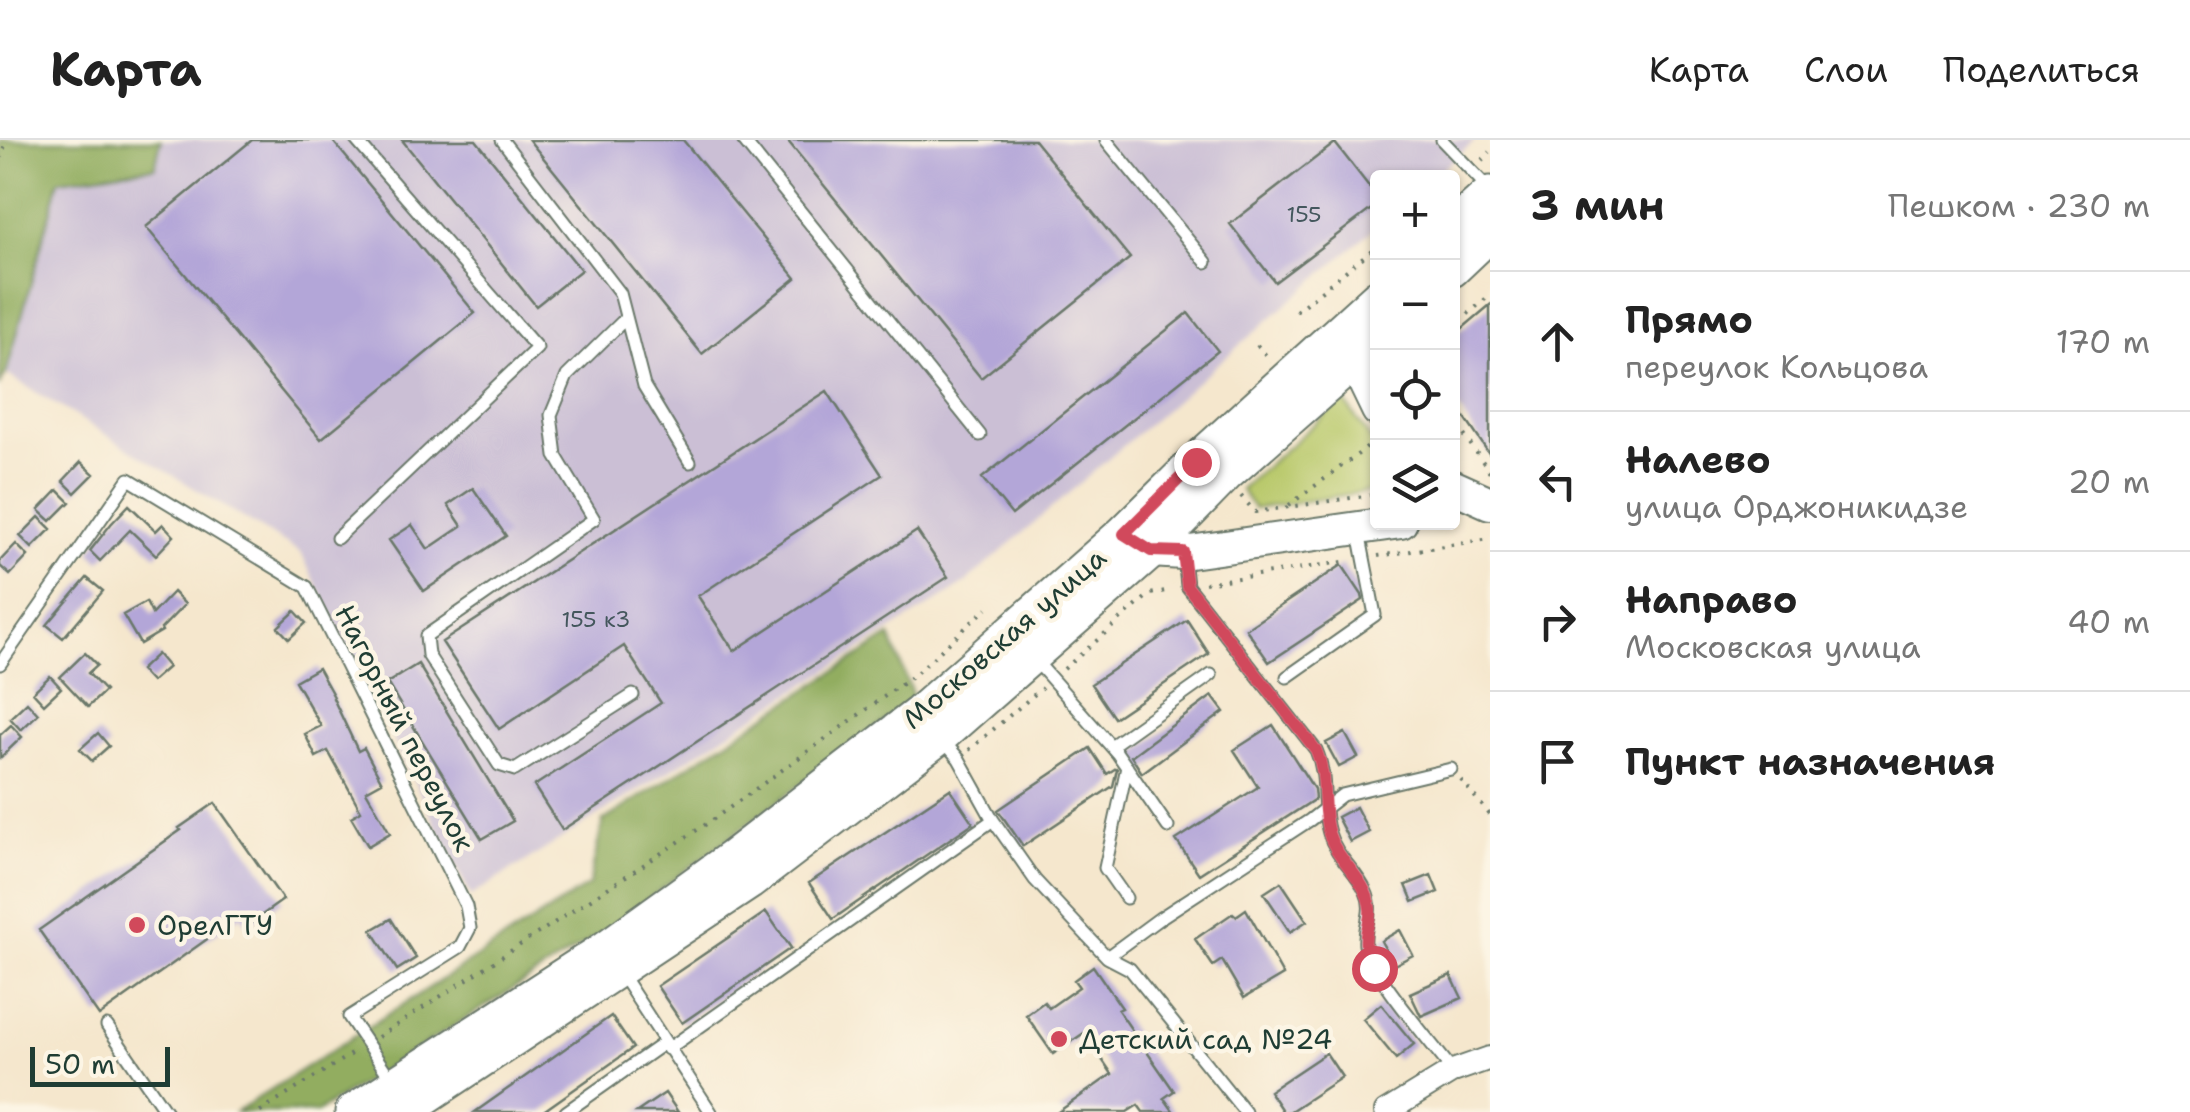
<!DOCTYPE html>
<html lang="ru">
<meta charset="utf-8">
<style>
body{margin:0;font-family:"Shantell Sans",sans-serif;background:#f2f2f2;color:#222}
.controls{position:absolute;right:30px;top:30px;display:grid;overflow:hidden;border-radius:10px;box-shadow:0 2px 8px #0004}
.controls button{width:90px;height:90px;display:grid;place-items:center;padding:0;border:0;border-bottom:2px solid #e0e0e0;background:#fff;color:#222;font:50px sans-serif}
.scale{position:absolute;left:30px;bottom:25px;width:140px;box-sizing:border-box;padding-left:10px;border:5px solid #1f3d34;border-top:0;font-size:28px;line-height:35px;white-space:nowrap;color:#1f3d34;-webkit-text-stroke:8px #fcf5e5;paint-order:stroke}
.stop{position:absolute;width:30px;height:30px;margin:-22px;border:8px solid #d1495b;border-radius:50%;background:#fff}
.stop.end{background:#d1495b;border-color:#fff;box-shadow:0 2px 10px #0008}
.list{margin:0;padding:0;list-style:none}
h2{display:flex;justify-content:space-between;align-items:center;height:130px;margin:0;padding:0 40px;font-size:42px}
h2 small{font-size:32px;font-weight:400;color:#767676}
.list li{display:grid;grid-template-columns:65px 1fr auto;gap:30px;align-items:center;box-sizing:border-box;height:140px;padding:0 40px;border-top:2px solid #e0e0e0}
.list b{display:block;font-size:38px;white-space:nowrap}
.list p{margin:0;font-size:32px;white-space:nowrap;color:#767676}
.list em{font-size:32px;font-style:normal;color:#767676}
.icon{flex:none;width:55px;height:55px;fill:none;stroke:currentColor;stroke-width:2;stroke-linecap:round;stroke-linejoin:round}
.map{position:relative;flex:none;width:1490px;height:972px;overflow:hidden}
header{display:flex;align-items:center;gap:60px;box-sizing:border-box;height:140px;padding:0 50px;background:#fff;border-bottom:2px solid #e0e0e0}
header strong{font-size:48px}
nav{display:flex;gap:55px;margin-inline-start:auto;font-size:35px}
main{display:flex}
aside{flex:1;background:#fff}
.map>svg:first-child{display:block}
</style>
<header>
<strong>Карта</strong>
<nav><a>Карта</a><a>Слои</a><a>Поделиться</a></nav>
</header>
<main>
<div class="map">
<svg width="1490" height="972" viewBox="0 0 1490 972">
<rect width="100%" height="100%" fill="#fcf5e5"/>
<filter id="ink" filterUnits="userSpaceOnUse"><feTurbulence type="fractalNoise" baseFrequency=".01" numOctaves="2"/><feDisplacementMap in="SourceGraphic" scale="20" xChannelSelector="R" yChannelSelector="G"/><feConvolveMatrix kernelMatrix="1 2 1 2 8 2 1 2 1" color-interpolation-filters="sRGB"/></filter>
<filter id="wash" filterUnits="userSpaceOnUse"><feTurbulence type="fractalNoise" baseFrequency=".0048" numOctaves="4" result="noise"/><feDisplacementMap in="SourceGraphic" scale="40" xChannelSelector="R" yChannelSelector="G"/><feGaussianBlur stdDeviation="2.25" result="paint"/><feColorMatrix in="noise" values="0 0 0 0 0 0 0 0 0 0 0 0 0 0 0 0 0 1.4 0 .05"/><feComposite in="paint" operator="in"/></filter>
<g filter="url(#wash)">
<rect width="100%" height="100%" fill="#f5e7cd"/>
<path fill="#cbbfd5" d="M161,0H1476L1433,37L1378,38L1377,86L964,444L471,756L301,413L6,234L59,40L155,27Z"/>
<path fill="#b9c96c" stroke="#6c8350" stroke-width="2.5" d="M1343,259L1377,309V350L1254,369L1240,349Z"/>
<path fill="#92ad60" stroke="#58754a" stroke-width="2.5" d="M0,0H161L155,27L59,40L6,234L0,244Z
M890,496L914,559L607,790L317,972H236L589,745L603,681Z"/>
<g id="blocks">
<path fill="#b3a6d8" d="M252,0H332L475,173L321,299L146,87Z
M402,0H476L581,130L536,166Z
M529,0H683L796,138L702,214Z
M787,0H1034L1130,118L981,238Z
M1335,3L1378,58V64L1275,142L1230,84Z
M1490,165V315L1452,259V197Z
M1188,173L1218,211L1012,375L982,338Z
M827,251L882,335L698,456L734,511L917,391L948,437L562,690L534,646L661,563L624,506L499,589L442,502Z
M81,322L94,334L75,353L63,341Z
M473,348L506,396L424,451L389,400L412,385L428,409L462,386L448,365Z
M58,350L70,362L51,381L39,370Z
M129,365L156,391L163,384L174,396L156,415L130,390L100,421L90,411L111,384Z
M39,377L51,389L32,408L20,396Z
M16,404L28,416L10,435L0,426V421Z
M1342,425L1362,455L1363,460L1269,522L1246,489Z
M87,438L103,451L63,498L47,485Z
M173,452L185,464L161,489L162,491L140,504L123,475L146,462L152,474Z
M295,471L306,483L289,499L278,487Z
M1187,480L1209,514L1114,578L1091,544Z
M85,513L97,525L88,533L105,551L88,567L60,537Z
M157,514L168,527L151,542L140,530Z
M418,524L513,681L482,699L387,543Z
M318,528L334,557L333,558L358,611L364,608L382,642L366,651L390,693L368,706L351,677L361,671L328,611L316,617L305,594L321,586L295,541Z
M50,536L61,548L44,564L33,552Z
M1212,556L1224,572L1142,633L1131,616Z
M27,562L38,574L21,590L10,578Z
M11,585L22,597L0,618V595Z
M1273,585L1314,649L1315,659L1199,734L1176,700L1258,647L1234,610Z
M98,593L109,606L92,621L80,609Z
M1345,593L1358,617L1339,627L1326,603Z
M1090,608L1107,634L1116,628L1117,629L1113,646L1023,706L998,670Z
M950,649L973,683L833,779L809,743Z
M215,663L283,760L248,785L241,775L99,876L39,790L181,690L179,688Z
M1356,667L1369,692L1350,702L1337,677Z
M1431,735L1438,752L1413,762L1406,745Z
M1281,742L1307,781L1290,792L1264,753Z
M1246,769L1283,835L1244,858L1222,820L1213,826L1195,799L1233,773L1236,776Z
M766,772L791,808L682,883L657,846Z
M391,779L416,818L397,830L372,790Z
M1400,790L1413,815L1394,825L1381,801Z
M1093,826L1122,868L1118,870L1174,951L1164,958L1174,972H1143L1138,965L1127,972H1058L1112,934L1084,893L1053,914L1026,875L1044,862L1049,868L1079,847L1074,840Z
M1451,835L1462,858L1421,876L1410,853Z
M1381,864L1414,904L1396,919L1363,879Z
M611,876L633,908L542,972H475Z
M1326,913L1342,937L1289,972H1283L1269,951Z
M665,953L678,972H637Z"/>
</g>
</g>
<g filter="url(#ink)">
<use href="#blocks" fill-opacity="0" stroke="#6a786a" stroke-width="2.5"/>
<g fill="none" stroke-linecap="round" stroke-linejoin="round">
<g stroke="#6a786a" stroke-width="15">
<path id="service" d="M502,0L620,153L644,246L690,322
M743,0L980,295
M1106,0L1206,122
M1442,0L1490,50
M626,178L567,236L551,275L556,316L594,379L426,496L428,515L499,625L515,630L633,555
M337,398L537,208L356,0
M1184,417L1187,446L1316,610C1329,640 1320,664 1329,693C1336,717 1356,730 1366,752C1375,771 1363,786 1365,805C1368,830 1434,906 1453,931
M1035,520L1117,613L1168,687
M0,524L129,339L307,447L466,766L470,788L460,807L349,877L393,942
M1287,537L1375,475L1359,392
M941,598L959,619L993,680L1035,740L1107,817L1130,829L1245,972
M1111,606L1211,535
M1126,758L1105,728L1127,627
M1107,817L1160,778L1310,680L1342,655L1451,629
M621,834L711,972
M107,886L166,972
M668,909L993,680
M566,972L664,903"/>
</g>
<g stroke="#6a786a" stroke-width="26">
<path id="minor" d="M1386,972L1453,931L1490,918"/>
</g>
<g stroke="#6a786a" stroke-width="36">
<path id="secondary" d="M1363,214V239L1378,270
M1452,346L1490,363
M1136,401L1151,411L1183,413L1401,382"/>
</g>
<g stroke="#6a786a" stroke-width="39">
<path id="primary" d="M1452,88L1490,54
M1452,129L1490,93
M353,972L604,810L732,718L920,573L1123,394L1196,322L1378,157
M402,972L749,742L940,596L1151,411L1227,333L1378,200"/>
</g>
<path stroke="#6a786a" stroke-width="4" stroke-dasharray="2.5 8" stroke-linecap="butt" d="M0,19L7,0
M1482,20L1490,12
M1296,171L1378,105
M1452,188L1490,155
M1257,205L1271,221
M1452,278L1490,332
M1370,293L1378,303
M1241,356L1255,372L1378,354
M1289,365L1376,301
M1378,416L1490,399
M1205,443L1349,421
M1064,529L1150,454L1171,450
M969,610L1042,548
M1461,640L1490,675
M378,897L711,681L913,536L987,468
M260,972L354,912"/>
<use href="#service" stroke="#fff" stroke-width="11"/>
<use href="#minor" stroke="#fff" stroke-width="22"/>
<use href="#secondary" stroke="#fff" stroke-width="32"/>
<use href="#primary" stroke="#fff" stroke-width="35"/>
</g>
</g>
<g fill="none" stroke-linecap="round" stroke-linejoin="round" filter="url(#ink)">
<path stroke="#d1495b" stroke-width="12" d="M1196,322L1124,394L1151,411L1183,412L1187,446L1316,610C1329,640 1320,665 1329,694C1337,721 1367,739 1370,768C1372,780 1363,794 1366,806C1367,813 1371,821 1374,828"/>
</g>
<g fill="#d1495b" stroke="#fcf5e5" stroke-width="4">
<circle cx="137" cy="785" r="10"/>
<circle cx="1059" cy="899" r="10"/>
</g>
<g text-anchor="middle" dominant-baseline="central" stroke-width="9" stroke-linejoin="round" paint-order="stroke">
<g font-size="22" fill="#44575d">
<text x="1304" y="74">155</text>
<text x="596" y="479">155 к3</text>
</g>
<g font-size="28" fill="#1f3d34" stroke="#fcf5e5">
<text transform="translate(1004 498) rotate(-41)">Московская улица</text>
<text transform="translate(405 588) rotate(63)">Нагорный переулок</text>
</g>
<g font-size="28" fill="#1f3d34" stroke="#fcf5e5" text-anchor="start">
<text x="157" y="785">ОрелГТУ</text>
<text x="1079" y="899">Детский сад №24</text>
</g>
</g>
</svg>
<div class="controls">
<button>+</button>
<button>−</button>
<button><svg class="icon" aria-label="locate" viewBox="0 0 24 24"><circle cx="12" cy="12" r="6"/><path d="M12 2v4M12 18v4M2 12h4M18 12h4"/></svg></button>
<button><svg class="icon" aria-label="layers" viewBox="0 0 24 24"><path d="M12 4l9 5-9 5-9-5zM3 14l9 5 9-5"/></svg></button>
</div>
<div class="scale">50 m</div>
<div class="stop" style="left:1374px;top:828px"></div>
<div class="stop end" style="left:1196px;top:322px"></div>
</div>
<aside>
<h2>3 мин<small>Пешком · 230 m</small></h2>
<ul class="list">
<li><svg class="icon" aria-label="ahead" viewBox="0 0 24 24"><path d="M12 20V5M6 11l6-6 6 6"/></svg><div><b>Прямо</b><p>переулок Кольцова</p></div><em>170 m</em></li>
<li><svg class="icon" aria-label="left" viewBox="0 0 24 24"><path d="M17 20v-9H6M10 6l-5 5 5 5"/></svg><div><b>Налево</b><p>улица Орджоникидзе</p></div><em>20 m</em></li>
<li><svg class="icon" aria-label="right" viewBox="0 0 24 24"><path d="M7 20v-9h11M14 6l5 5-5 5"/></svg><div><b>Направо</b><p>Московская улица</p></div><em>40 m</em></li>
<li><svg class="icon" aria-label="arrive" viewBox="0 0 24 24"><path d="M6 21V4h12l-3 4 3 4H6"/></svg><div><b>Пункт назначения</b></div></li>
</ul>
</aside>
</main>
